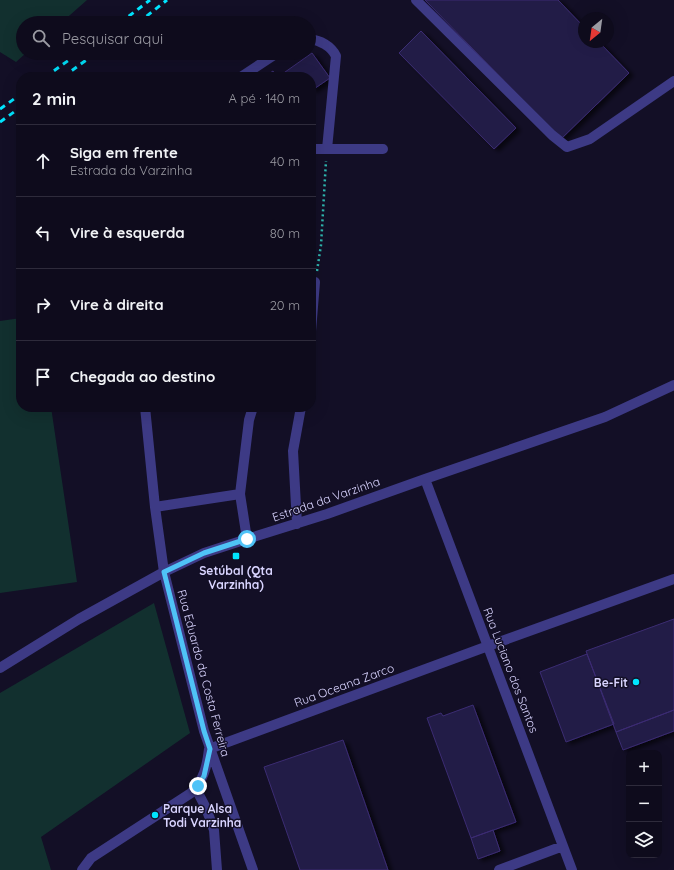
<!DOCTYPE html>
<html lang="pt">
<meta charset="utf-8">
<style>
body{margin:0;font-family:Quicksand,sans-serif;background:#171425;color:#f1f3f6}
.controls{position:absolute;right:12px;bottom:12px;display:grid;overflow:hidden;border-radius:8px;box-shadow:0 4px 16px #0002}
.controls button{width:36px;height:36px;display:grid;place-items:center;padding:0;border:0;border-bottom:1px solid #2e2b3b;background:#0e0b1c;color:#f1f3f6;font:20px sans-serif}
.compass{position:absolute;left:578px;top:12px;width:36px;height:36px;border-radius:50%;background:#0e0b1c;box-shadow:0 4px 16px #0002;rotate:209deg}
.stop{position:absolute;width:12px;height:12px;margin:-9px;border:3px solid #4fc3f7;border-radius:50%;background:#fff}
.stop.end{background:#4fc3f7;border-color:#fff;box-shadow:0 1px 4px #0008}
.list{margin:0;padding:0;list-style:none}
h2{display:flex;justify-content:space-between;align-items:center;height:52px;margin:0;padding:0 16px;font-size:17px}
h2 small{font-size:13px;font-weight:400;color:#9b9ba3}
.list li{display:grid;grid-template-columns:26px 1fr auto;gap:12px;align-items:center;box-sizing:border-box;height:72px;padding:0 16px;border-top:1px solid #2e2b3b}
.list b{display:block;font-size:15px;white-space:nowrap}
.list p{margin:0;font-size:13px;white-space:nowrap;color:#9b9ba3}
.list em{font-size:13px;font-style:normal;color:#9b9ba3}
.icon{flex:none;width:22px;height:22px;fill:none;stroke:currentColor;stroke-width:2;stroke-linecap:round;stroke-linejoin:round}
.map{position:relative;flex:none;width:674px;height:870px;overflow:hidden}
.search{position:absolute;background:#0e0b1c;box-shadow:0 4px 16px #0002;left:16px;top:16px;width:300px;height:44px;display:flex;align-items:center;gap:10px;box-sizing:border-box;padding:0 14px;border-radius:22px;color:#9b9ba3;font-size:15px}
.panel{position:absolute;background:#0e0b1c;box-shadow:0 4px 16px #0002;left:16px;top:72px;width:300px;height:340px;border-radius:16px}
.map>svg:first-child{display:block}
</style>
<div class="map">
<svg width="674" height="870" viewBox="0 0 674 870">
<defs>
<filter id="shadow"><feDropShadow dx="4.5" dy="2.5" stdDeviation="2" flood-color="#0009"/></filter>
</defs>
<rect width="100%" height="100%" fill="#130f26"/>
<path fill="#12302f" d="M0,0H87L61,23H23V53H26L16,62L0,52Z
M21,318V407H51L77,582L0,593V321Z
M154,603L190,733L41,837L51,870H0V693Z"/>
<path fill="#241b47" stroke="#3b2d73" filter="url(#shadow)" d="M425,0H558L584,27V42H599L629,73L561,139Z
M421,31L516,128L494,149L399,53Z
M312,53L330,78L311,91V77H278Z
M273,71L277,77H264Z
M674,619V710L616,732L586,651Z
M587,654L614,724L566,742L540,672Z
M473,705L516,822L471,838L427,718L441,713L443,716Z
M674,710V731L623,750L616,732Z
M343,740L388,870H300L264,767Z
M493,830L500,851L478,859L471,838Z"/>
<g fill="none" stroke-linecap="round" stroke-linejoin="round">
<path stroke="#2fb8b0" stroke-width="2.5" stroke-dasharray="2 3" stroke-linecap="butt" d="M317,271L321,245L326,161"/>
<path stroke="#3d3a85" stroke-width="10" d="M416,0L552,135L567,147L590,139L674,81
M309,39C320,40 331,46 336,56L327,149
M241,77L277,53
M311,149H383
M311,331L315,282
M145,407L155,507
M425,479L572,870
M240,494L249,420L253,407
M297,524L293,451L301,407
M247,539L240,494L155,507L164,572L204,731L253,870
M0,668L79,619L164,572L204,553L247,539L327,514L425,479L605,417L674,385
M196,789L206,808L214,830L217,870
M82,870L91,858L191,793C204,780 207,766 209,749L488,646L674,579
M499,870L563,846"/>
<path stroke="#00e5ff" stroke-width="3" stroke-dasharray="6 5" stroke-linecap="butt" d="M120,23L150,0
M138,23L167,0
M45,77L79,53
M63,77L96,53
M0,109L21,94
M0,122L21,107"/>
</g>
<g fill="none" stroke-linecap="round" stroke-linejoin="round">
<path stroke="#4fc3f7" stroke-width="5" d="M198,786L204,776L210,749L204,731L164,572L204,553L247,539"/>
</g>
<g fill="#00e5ff" stroke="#130f26" stroke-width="1.5">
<rect x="232" y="552" width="8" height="8" rx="2"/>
<circle cx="636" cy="682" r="4"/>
<circle cx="155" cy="815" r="4"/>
</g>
<g text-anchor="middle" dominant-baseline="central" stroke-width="3" stroke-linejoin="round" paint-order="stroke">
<g font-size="12" fill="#d9d4ff" stroke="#130f26">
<text transform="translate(326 499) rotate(-19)">Estrada da Varzinha</text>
<text transform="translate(511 670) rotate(69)">Rua Luciano dos Santos</text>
<text transform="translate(204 673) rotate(75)">Rua Eduardo da Costa Ferreira</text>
<text transform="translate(344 685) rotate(-20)">Rua Oceana Zarco</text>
</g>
<g font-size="12" font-weight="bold" fill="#d9d4ff" stroke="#130f26">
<text x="236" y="570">Setúbal (Qta<tspan x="236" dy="14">Varzinha)</tspan></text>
<text x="628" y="682" text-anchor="end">Be-Fit</text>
<text x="163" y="808" text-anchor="start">Parque Alsa<tspan x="163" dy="14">Todi Varzinha</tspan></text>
</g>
</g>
</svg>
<div class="controls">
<button>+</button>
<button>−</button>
<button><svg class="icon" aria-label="layers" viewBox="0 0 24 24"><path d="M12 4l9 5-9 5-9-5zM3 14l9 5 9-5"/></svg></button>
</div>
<svg class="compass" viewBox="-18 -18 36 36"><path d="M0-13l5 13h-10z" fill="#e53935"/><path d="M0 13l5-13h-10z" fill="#9b9ba3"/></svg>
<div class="stop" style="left:247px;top:539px"></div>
<div class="stop end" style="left:198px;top:786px"></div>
<div class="search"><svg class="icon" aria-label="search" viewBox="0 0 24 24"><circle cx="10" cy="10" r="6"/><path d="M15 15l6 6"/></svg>Pesquisar aqui</div>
<section class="panel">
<h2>2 min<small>A pé · 140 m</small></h2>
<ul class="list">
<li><svg class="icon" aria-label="ahead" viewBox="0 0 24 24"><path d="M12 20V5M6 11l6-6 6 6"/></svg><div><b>Siga em frente</b><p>Estrada da Varzinha</p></div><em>40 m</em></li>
<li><svg class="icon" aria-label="left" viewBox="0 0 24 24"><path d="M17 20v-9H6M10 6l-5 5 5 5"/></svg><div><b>Vire à esquerda</b></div><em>80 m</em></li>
<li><svg class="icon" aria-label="right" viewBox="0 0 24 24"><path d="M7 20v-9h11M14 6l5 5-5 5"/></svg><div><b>Vire à direita</b></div><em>20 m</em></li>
<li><svg class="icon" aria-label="arrive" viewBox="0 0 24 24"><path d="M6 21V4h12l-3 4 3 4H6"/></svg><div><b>Chegada ao destino</b></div></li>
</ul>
</section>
</div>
